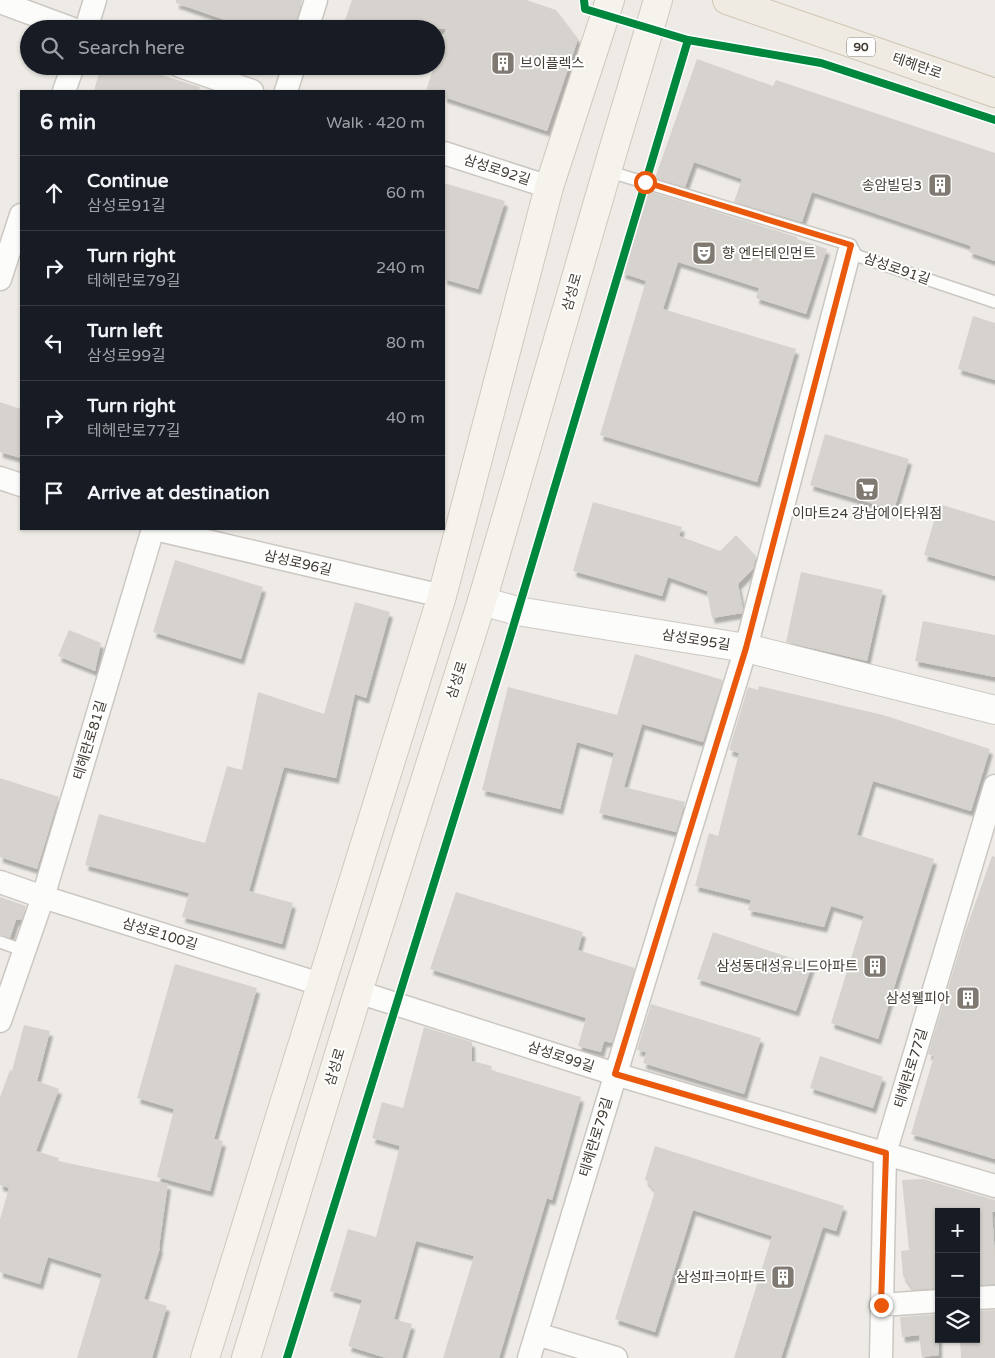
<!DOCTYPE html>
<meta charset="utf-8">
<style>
body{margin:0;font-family:"Varela Round","Noto Sans KR",sans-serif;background:#20242c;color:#f1f3f6}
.controls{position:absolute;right:15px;bottom:15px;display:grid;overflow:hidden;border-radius:0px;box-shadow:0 1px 4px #0004}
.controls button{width:45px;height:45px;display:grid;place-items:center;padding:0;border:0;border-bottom:1px solid #363941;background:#171b24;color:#f1f3f6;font:25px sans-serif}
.stop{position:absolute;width:15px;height:15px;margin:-11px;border:4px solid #ea580c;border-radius:50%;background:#fff}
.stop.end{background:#ea580c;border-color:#fff;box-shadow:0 1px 5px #0008}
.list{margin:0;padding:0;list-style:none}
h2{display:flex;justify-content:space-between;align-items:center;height:65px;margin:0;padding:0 20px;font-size:21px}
h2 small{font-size:16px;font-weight:400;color:#9ea1a6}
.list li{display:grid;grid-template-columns:32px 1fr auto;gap:15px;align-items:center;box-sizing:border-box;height:75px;padding:0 20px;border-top:1px solid #363941}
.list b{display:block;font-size:19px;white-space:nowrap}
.list p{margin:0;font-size:16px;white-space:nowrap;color:#9ea1a6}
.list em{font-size:16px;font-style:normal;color:#9ea1a6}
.icon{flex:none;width:28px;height:28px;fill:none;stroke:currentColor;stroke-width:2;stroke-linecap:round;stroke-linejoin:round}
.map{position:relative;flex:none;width:995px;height:1358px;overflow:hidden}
.search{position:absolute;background:#171b24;box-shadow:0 1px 4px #0004;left:20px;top:20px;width:425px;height:55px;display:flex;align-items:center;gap:12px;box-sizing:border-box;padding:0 18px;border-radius:28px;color:#9ea1a6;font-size:19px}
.panel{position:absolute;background:#171b24;box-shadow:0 1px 4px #0004;left:20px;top:90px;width:425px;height:440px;border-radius:0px}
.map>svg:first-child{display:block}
</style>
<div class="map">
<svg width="995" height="1358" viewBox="0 0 995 1358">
<defs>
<filter id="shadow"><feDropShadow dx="3" dy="5.5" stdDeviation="1" flood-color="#0004"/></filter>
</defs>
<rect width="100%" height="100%" fill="#eeebe6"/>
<path fill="#d6d2cd" filter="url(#shadow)" d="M176,0H302L294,29H234L224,25L225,20L176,3Z
M352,0H526L556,10L578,39L547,131L444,97V91H426L434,66H436V59L446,29H342Z
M697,59L773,86L776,80L995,153V261L969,252L971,246L812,192L802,222L734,202L742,179L694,162L685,187L655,178Z
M101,66H132L200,87L199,91H94Z
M444,183L505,201L478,289L444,279Z
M648,191L797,237V239L827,249L806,314L756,298L759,288L678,262L663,309L796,349L757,482L600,435L646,281L622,273Z
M973,316L995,323V380L958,369Z
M0,402L21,409V458L0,452Z
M825,434L909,459L894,510L810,485Z
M593,502L682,527L679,536L720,551L736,535L756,556L753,569L738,584L743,609L742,613L712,618L707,591L668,577L662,596L573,571Z
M939,504L995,521V576L924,555Z
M175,560L263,587L241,659L153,632Z
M801,572L883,590L867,661L786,642Z
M355,602L390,612L366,698L355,694L336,778L284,767L249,891L293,903L282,944L182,917L189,893L85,865L99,814L205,843L227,766L242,770L258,692L324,714Z
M923,621L995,635V677L915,661Z
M69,630L101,643L95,671L58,656Z
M635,654L723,680L703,742L642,724L624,787L685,802L676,832L599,813L614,753L577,742L560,809L482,790L508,687L617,715Z
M759,686L883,715L990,749L971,811L873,781L857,835L934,859L878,1039L831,1023L864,916L831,906L824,927L748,910L751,900L695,886L709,833L718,836L739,753L729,750L748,687L758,690Z
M0,778L59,797L37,869L0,857Z
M992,856L995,857V1159L911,1134L934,1056L928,1054L965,932Z
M456,892L583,932L578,950L635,968L612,1043L604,1041L601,1052L578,1046L586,1018L430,969Z
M0,897L26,906L22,919L16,920L10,938L0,935Z
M713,932L812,965L796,1011L697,979Z
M175,964L257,988L214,1139L223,1141L210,1191L157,1177L174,1109L137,1098Z
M651,1004L761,1038L744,1094L643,1063L646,1052L637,1050Z
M24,1025L50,1031L37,1081L59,1089L36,1151L59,1158L58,1161L168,1184L159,1247L160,1248L144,1299L167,1306L152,1358H77L102,1274L48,1257L40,1284L0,1272V1219L9,1188L0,1185V1097L10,1070L12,1071Z
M424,1027L472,1042V1061L492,1066L491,1070L581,1097L552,1200L547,1198L499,1358H443L474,1256L416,1241L394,1319L412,1324L402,1358H386L348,1346L362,1300L330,1291L348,1229L376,1237L400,1146L372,1138L382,1102L403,1108Z
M820,1056L883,1077L873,1108L810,1088Z
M655,1146L844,1206L836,1231L823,1227L781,1358H734L772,1236L693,1210L655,1332L615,1319L655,1191L645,1179Z
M923,1179L995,1200V1212H992L995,1256V1284L976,1285V1212H939V1288L914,1290L903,1276L901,1251L909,1250L902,1180Z
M995,1310V1358H961L960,1339H976V1311Z
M939,1314V1355L922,1357L919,1335L902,1337L900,1317Z"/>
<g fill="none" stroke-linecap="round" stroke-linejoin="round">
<g stroke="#cbc7c2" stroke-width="14">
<path id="service" d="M607,171L851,245L849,253L995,302
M0,942L25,951"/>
</g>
<g stroke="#cbc7c2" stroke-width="25">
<path id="minor" d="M0,2L73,29
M86,29L95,0
M307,29L316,0
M180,66L252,91
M64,91L73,66
M286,91L294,66
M444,153L549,187
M0,279L21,215
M0,478L21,485
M155,529L442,596
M0,882L43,897L320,984
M358,992L615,1074L995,1186
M0,1021L43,897L153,529
M976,1298L995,1297
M881,1305L939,1301
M537,1334L616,1358
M529,1358L746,648L849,253
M881,1358L885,1153L995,786"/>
</g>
<g stroke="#cbc7c2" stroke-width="30">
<path id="tertiary" d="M482,601L517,611L746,648L995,710"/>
</g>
<g stroke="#cfc9be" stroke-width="30">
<path id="secondary" d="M205,1358L442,596L549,187L610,0
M246,1358L358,992L482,601L607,171L658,0"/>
</g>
<g stroke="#d0c6b3" stroke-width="30">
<path id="primary" d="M727,0L995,93"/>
</g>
<use href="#service" stroke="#fcfcfb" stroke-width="11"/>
<use href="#minor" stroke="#fcfcfb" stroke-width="22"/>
<use href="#tertiary" stroke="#fcfcfb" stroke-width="28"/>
<use href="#secondary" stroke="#f6f3ed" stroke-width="28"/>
<use href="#primary" stroke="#f0ebe2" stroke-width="28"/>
<g stroke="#fff" stroke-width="11">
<path id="cycleway" d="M584,0L585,9L688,40L821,63L995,120
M287,1358L508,644L688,40"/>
</g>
<use href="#cycleway" stroke="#00873e" stroke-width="8"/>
</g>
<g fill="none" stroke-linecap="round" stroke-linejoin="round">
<path stroke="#ea580c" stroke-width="6" d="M645,182L851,245L746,648L615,1074L886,1153L881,1305"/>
</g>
<defs>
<g id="building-square" transform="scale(1.25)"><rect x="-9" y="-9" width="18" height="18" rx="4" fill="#7f7972" stroke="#fff"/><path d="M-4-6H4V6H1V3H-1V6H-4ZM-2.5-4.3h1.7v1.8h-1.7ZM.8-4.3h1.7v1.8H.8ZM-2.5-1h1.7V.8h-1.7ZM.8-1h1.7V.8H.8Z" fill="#fff"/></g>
<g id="theatre-square" transform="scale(1.25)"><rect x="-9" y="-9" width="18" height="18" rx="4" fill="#7f7972" stroke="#fff"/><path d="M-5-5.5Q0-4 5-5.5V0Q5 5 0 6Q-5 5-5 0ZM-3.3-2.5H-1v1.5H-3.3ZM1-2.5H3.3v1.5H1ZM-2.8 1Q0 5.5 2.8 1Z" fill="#fff"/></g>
<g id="supermarket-square" transform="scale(1.25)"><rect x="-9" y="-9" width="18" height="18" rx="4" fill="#7f7972" stroke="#fff"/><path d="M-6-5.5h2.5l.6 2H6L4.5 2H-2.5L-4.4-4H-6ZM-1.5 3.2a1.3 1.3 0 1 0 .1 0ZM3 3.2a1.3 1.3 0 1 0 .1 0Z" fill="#fff"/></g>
</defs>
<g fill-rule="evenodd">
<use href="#building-square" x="503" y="63"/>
<use href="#building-square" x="940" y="185"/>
<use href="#theatre-square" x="704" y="253"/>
<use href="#supermarket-square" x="867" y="489"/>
<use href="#building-square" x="875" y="966"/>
<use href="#building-square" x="968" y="998"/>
<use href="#building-square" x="783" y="1277"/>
</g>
<g text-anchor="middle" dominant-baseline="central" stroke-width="4" stroke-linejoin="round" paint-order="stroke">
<rect fill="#fff" stroke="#7b7670" stroke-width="1" x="847" y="37.5" width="28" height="19" rx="4"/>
<g font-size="12" font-weight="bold" fill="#433c33">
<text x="861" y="47">90</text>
</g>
<g font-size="14" fill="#433c33" stroke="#fff" text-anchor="end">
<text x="520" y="63" text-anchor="start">브이플렉스</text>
<text x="922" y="185">송암빌딩3</text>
<text x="722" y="253" text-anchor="start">향 엔터테인먼트</text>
<text x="867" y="513" text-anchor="middle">이마트24 강남에이타워점</text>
<text x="858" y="966">삼성동대성유니드아파트</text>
<text x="950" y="998">삼성웰피아</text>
<text x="766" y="1277">삼성파크아파트</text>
</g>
<g font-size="14" fill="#433c33" stroke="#fff">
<text transform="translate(917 66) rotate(19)">테헤란로</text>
<text transform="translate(497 170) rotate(18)">삼성로92길</text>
<text transform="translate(897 269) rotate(19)">삼성로91길</text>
<text transform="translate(572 292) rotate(-74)">삼성로</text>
<text transform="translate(298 563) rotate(13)">삼성로96길</text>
<text transform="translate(696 640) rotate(9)">삼성로95길</text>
<text transform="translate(457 680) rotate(-72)">삼성로</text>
<text transform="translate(90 740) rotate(-73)">테헤란로81길</text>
<text transform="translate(160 934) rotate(17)">삼성로100길</text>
<text transform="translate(561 1057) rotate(18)">삼성로99길</text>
<text transform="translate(335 1067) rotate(-73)">삼성로</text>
<text transform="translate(911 1068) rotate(-73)">테헤란로77길</text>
<text transform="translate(596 1137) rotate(-73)">테헤란로79길</text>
</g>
</g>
</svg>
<div class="controls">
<button>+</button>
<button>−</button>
<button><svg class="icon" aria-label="layers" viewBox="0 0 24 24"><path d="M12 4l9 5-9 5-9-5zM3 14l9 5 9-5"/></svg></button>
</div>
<div class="stop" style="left:645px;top:182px"></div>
<div class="stop end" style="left:881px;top:1305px"></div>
<div class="search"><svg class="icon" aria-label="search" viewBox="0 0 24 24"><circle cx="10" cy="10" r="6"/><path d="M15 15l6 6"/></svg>Search here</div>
<section class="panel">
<h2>6 min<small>Walk · 420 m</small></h2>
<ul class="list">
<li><svg class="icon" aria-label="ahead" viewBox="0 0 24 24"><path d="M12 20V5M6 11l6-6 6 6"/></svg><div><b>Continue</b><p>삼성로91길</p></div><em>60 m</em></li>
<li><svg class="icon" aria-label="right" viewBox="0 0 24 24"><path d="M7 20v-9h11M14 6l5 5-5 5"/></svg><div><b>Turn right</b><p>테헤란로79길</p></div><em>240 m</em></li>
<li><svg class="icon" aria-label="left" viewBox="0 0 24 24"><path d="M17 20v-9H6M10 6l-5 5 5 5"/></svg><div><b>Turn left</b><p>삼성로99길</p></div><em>80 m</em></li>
<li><svg class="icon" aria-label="right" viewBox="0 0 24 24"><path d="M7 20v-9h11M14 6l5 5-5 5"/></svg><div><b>Turn right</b><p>테헤란로77길</p></div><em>40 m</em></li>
<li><svg class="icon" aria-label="arrive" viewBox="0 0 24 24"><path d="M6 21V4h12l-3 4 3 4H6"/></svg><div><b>Arrive at destination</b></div></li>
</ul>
</section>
</div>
